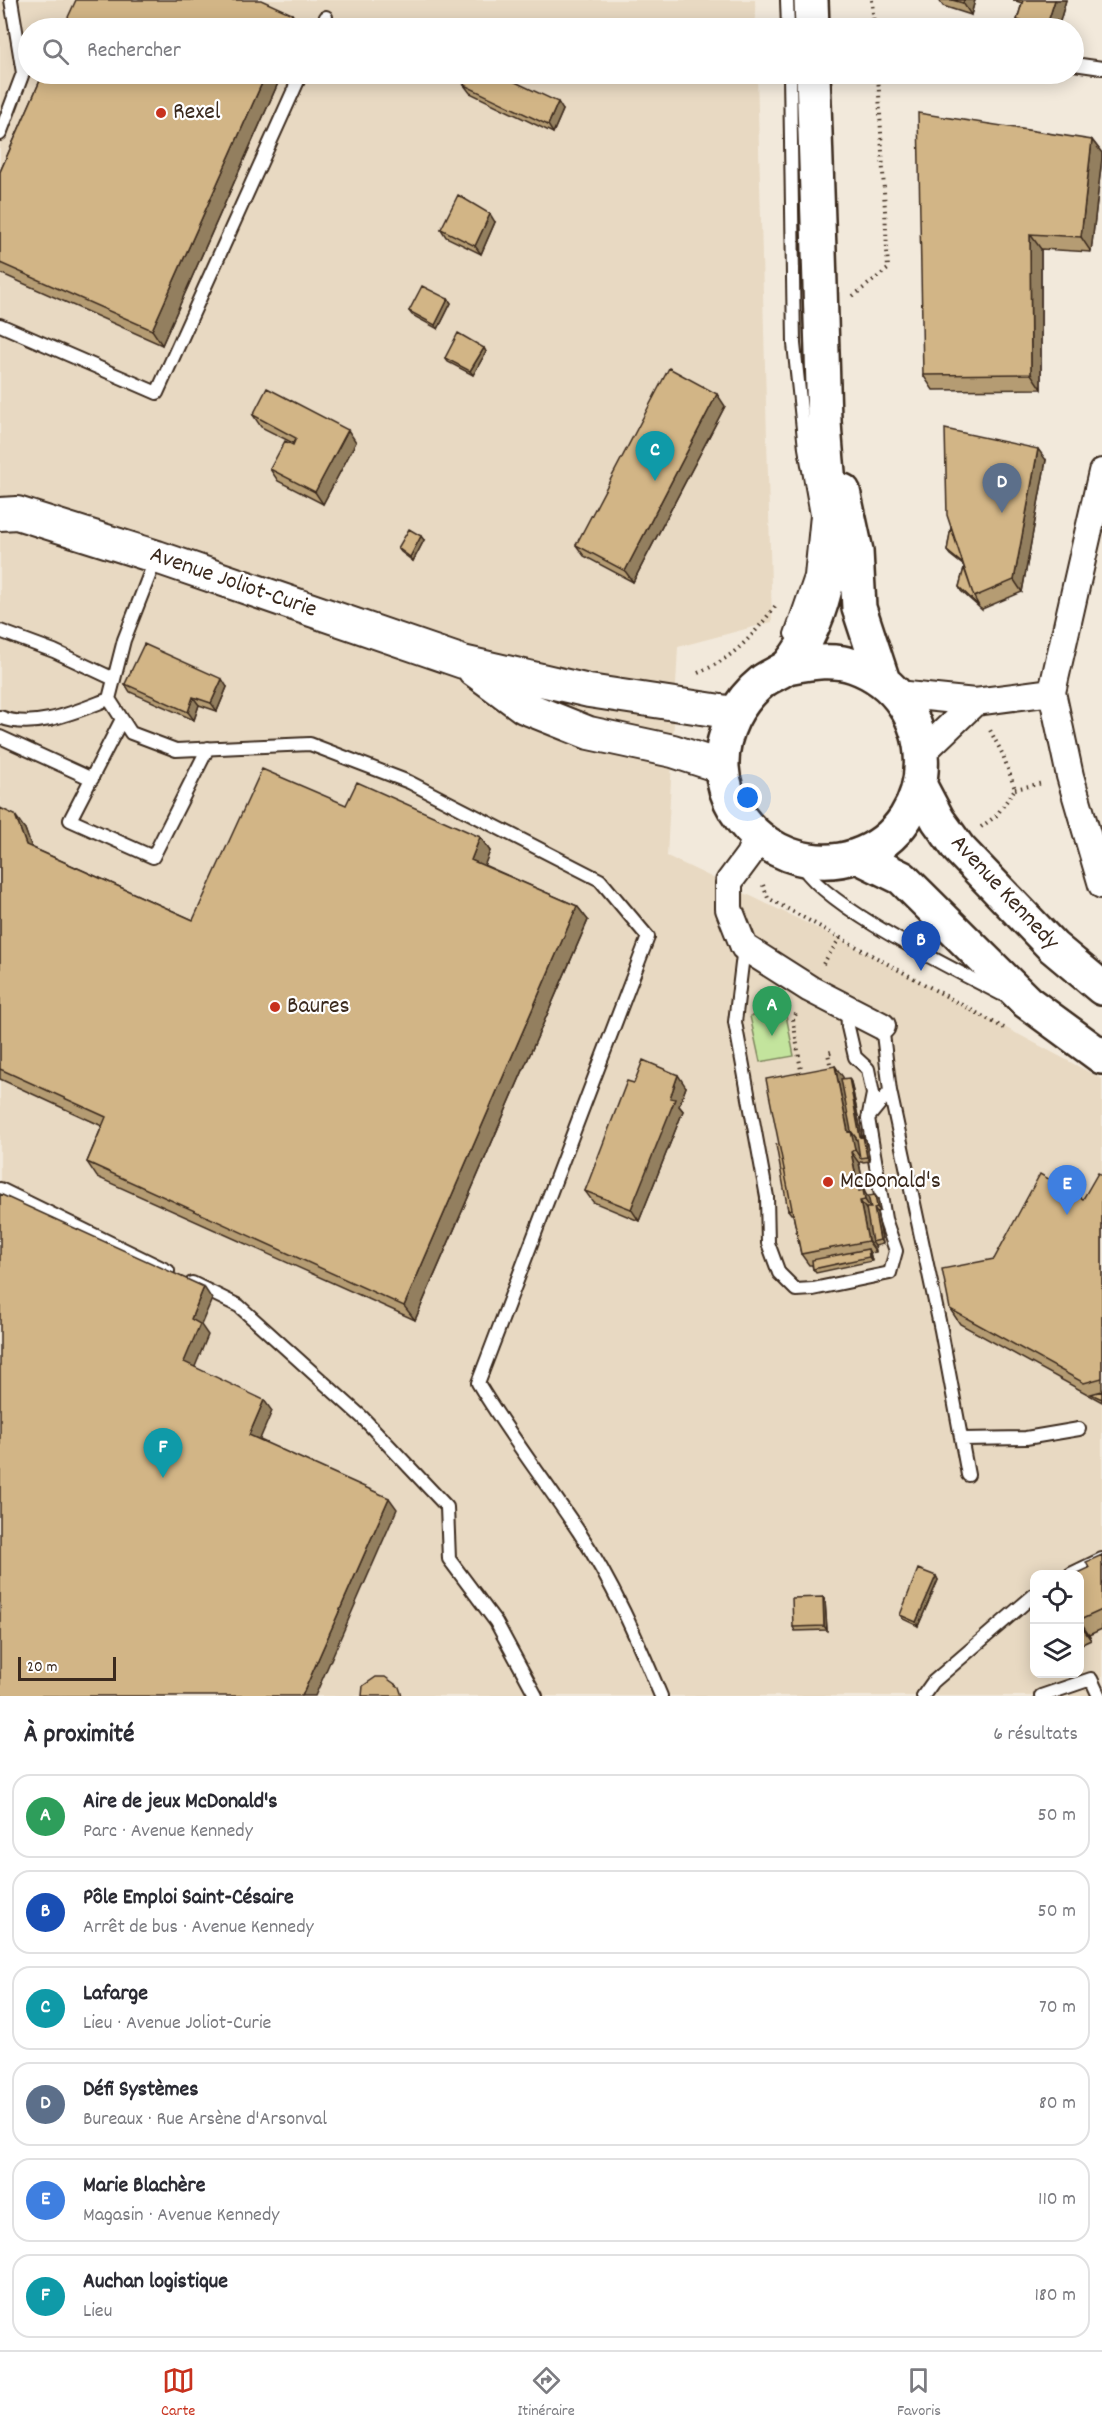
<!DOCTYPE html>
<html lang="fr">
<meta charset="utf-8">
<style>
body{margin:0;font-family:Dekko,sans-serif;background:#f2f2f3;color:#2b2b33}
.controls{position:absolute;right:18px;bottom:18px;display:grid;overflow:hidden;border-radius:12px;box-shadow:0 3px 15px #0003}
.controls button{width:54px;height:54px;display:grid;place-items:center;padding:0;border:0;border-bottom:2px solid #e1e1e2;background:#fff;color:#2b2b33;font:30px sans-serif}
.scale{position:absolute;left:18px;bottom:15px;width:98px;box-sizing:border-box;padding-left:6px;border:3px solid #3b2a1e;border-top:0;font-size:16px;line-height:21px;white-space:nowrap;color:#3b2a1e;-webkit-text-stroke:4px #fff;paint-order:stroke}
.you{position:absolute;left:748px;top:798px;width:21px;height:21px;margin:-15px;border:4px solid #fff;border-radius:50%;background:#1a73e8;box-shadow:0 0 0 9px #1a73e833}
.badge{display:grid;place-items:center;width:39px;height:39px;border-radius:50%;background:#c8321e;color:#fff;font-size:20px;font-weight:700}
.pin{position:absolute;translate:-50% -50px;filter:drop-shadow(0 2px 3px #0008)}
.pin::after{content:'';position:absolute;top:32px;width:21px;height:18px;background:inherit;clip-path:polygon(0 0,100% 0,50% 100%)}
.list{margin:0;padding:0;list-style:none}
h2{display:flex;justify-content:space-between;align-items:center;height:78px;margin:0;padding:0 24px;font-size:26px}
h2 small{font-size:20px;font-weight:400;color:#7c7c81}
.list li{display:grid;grid-template-columns:39px 1fr auto;gap:18px;align-items:center;box-sizing:border-box;height:84px;margin:0 12px 12px;padding:0 12px;border:2px solid #e1e1e2;border-radius:18px}
.list b{display:block;font-size:22px;white-space:nowrap}
.list p{margin:0;font-size:20px;white-space:nowrap;color:#7c7c81}
.list em{font-size:20px;font-style:normal;color:#7c7c81}
.icon{flex:none;width:33px;height:33px;fill:none;stroke:currentColor;stroke-width:2;stroke-linecap:round;stroke-linejoin:round}
.map{position:relative;flex:none;width:1102px;height:1696px;overflow:hidden}
.search{position:absolute;background:#fff;box-shadow:0 3px 15px #0003;left:18px;right:18px;top:18px;height:66px;display:flex;align-items:center;gap:15px;box-sizing:border-box;padding:0 21px;border-radius:33px;color:#7c7c81;font-size:22px}
.sheet{height:654px;background:#fff}
nav{display:flex;justify-content:space-around;align-items:center;box-sizing:border-box;height:84px;border-top:2px solid #e1e1e2;background:#fff;font-size:16px;color:#7c7c81}
nav a{display:grid;justify-items:center;gap:3px}
nav .on{color:#c8321e}
.map>svg:first-child{display:block}
</style>
<div class="map">
<svg width="1102" height="1696" viewBox="0 0 1102 1696">
<rect width="100%" height="100%" fill="#f2e9db"/>
<filter id="ink" filterUnits="userSpaceOnUse"><feTurbulence type="fractalNoise" baseFrequency=".0167" numOctaves="2"/><feDisplacementMap in="SourceGraphic" scale="12" xChannelSelector="R" yChannelSelector="G"/><feConvolveMatrix kernelMatrix="1 2 1 2 8 2 1 2 1" color-interpolation-filters="sRGB"/></filter>
<g filter="url(#ink)">
<path fill="#e8d9c2" fill-rule="evenodd" d="M0,0H755L756,28H28V74H757L772,622L678,647L667,856L838,938L1102,1079V1696H0ZM1034,1574H1080V1674H1034Z"/>
<path fill="#c3e49d" stroke="#7f875e" stroke-width="1.5" d="M785,1010L794,1056L760,1062L750,1016Z"/>
<g fill="none" stroke-linecap="round" stroke-linejoin="round">
<g stroke="#3b2a1e" stroke-width="16">
<path id="service" d="M787,0L788,28
M321,28L326,17
M1074,64L1102,68
M790,74L794,344L805,448L817,515L811,576L791,634
M0,134L23,73L11,0
M0,325L157,393L301,74
M156,558L124,640L109,699L131,733L176,750L310,744L409,782L600,880L648,937L478,1383C509,1435 545,1481 579,1532C613,1583 637,1639 661,1696
M0,631L54,651L114,679
M0,717C34,731 77,711 109,699
M122,719L70,820L153,857L208,748
M0,737L92,779
M800,862C820,905 956,970 1001,994
M744,947L735,1022L767,1197L768,1243L779,1273L796,1290L813,1289L890,1273L896,1251L885,1219L868,1118L890,1091
M847,1008L848,1027L855,1057L868,1069L873,1094L869,1114
M882,1026L890,1091L941,1330L968,1475
M0,1189L168,1271
M192,1283L239,1306L363,1418L447,1507L449,1559L496,1622L536,1696
M962,1439L1026,1438L1079,1429
M1071,1574L1102,1559
M923,1696L933,1682L1034,1595
M1041,1696L1091,1679L1099,1696"/>
</g>
<g stroke="#3b2a1e" stroke-width="30">
<path id="minor" d="M1052,692L1070,776L1102,885
M897,694L975,702L1052,692L1102,472
M922,753L975,702
M756,837L749,855L729,882V909L744,947L810,989L882,1026"/>
</g>
<g stroke="#3b2a1e" stroke-width="36">
<path id="tertiary" d="M0,514L17,513L157,557L463,662L589,691L734,713
M474,670L524,707L589,733L673,751L722,767"/>
</g>
<g stroke="#3b2a1e" stroke-width="38">
<path id="secondary" d="M811,0L812,28
M843,491L856,551L859,608L883,681
M787,667C809,663 832,658 854,666C942,697 945,825 856,856C795,877 726,832 722,767C721,733 737,702 763,681C771,675 782,672 789,665C810,640 822,606 828,575C837,524 826,471 824,420C821,305 817,189 813,74
M920,786L938,820L959,849L1053,947L1102,988
M857,856L902,878L1027,1002L1102,1057"/>
</g>
<path stroke="#3b2a1e" stroke-width="4" stroke-dasharray="1.5 4.5" stroke-linecap="butt" d="M872,0L874,28
M853,296L888,269L878,74
M698,673C735,657 752,637 776,605
M1015,789L1043,783
M981,827L996,816L1015,789L1003,755L990,730
M763,885L768,898L1004,1028
M823,964L840,938
M796,1014L793,1019L802,1077
M831,1052L828,1053L831,1069"/>
<use href="#service" stroke="#fff" stroke-width="12"/>
<use href="#minor" stroke="#fff" stroke-width="26"/>
<use href="#tertiary" stroke="#fff" stroke-width="32"/>
<use href="#secondary" stroke="#fff" stroke-width="33"/>
</g>
<path fill="#b59c73" stroke="#3b2a1e" stroke-width="1.5" d="M939,0H975L971,15L943,6Z
M1013,0H1066L1058,28H1023L1017,20L1022,3Z
M43,74H282L162,345L0,273V172Z
M464,85L563,110L553,133L470,93Z
M1092,140L1102,153V158L1091,252L1041,249V389L933,390L923,375Z
M495,222L481,254L446,237L441,229Z
M448,299L451,303L438,329L412,315L409,311Z
M484,348L486,352L473,375L448,362L445,358Z
M725,406L633,582L584,556L576,545Z
M253,415L356,442L323,504L278,481L270,469L293,443L261,427Z
M1046,460L1022,592L982,609V610L961,591L959,587L964,568V566L950,555L947,551L951,528Z
M424,540L413,561L401,552L398,548Z
M125,684L227,687L217,711L199,705L194,720L130,692Z
M346,805L480,837L490,851L484,865L577,906L588,920L415,1320L97,1177L87,1162L102,1126L0,1079V808L25,829L31,847L193,920Z
M835,1066L843,1079L851,1082L862,1137L866,1140L870,1161L863,1162L862,1161L859,1163L865,1193L868,1198L878,1199L880,1211L877,1212L883,1244L875,1246L876,1252L870,1253L872,1261L816,1273L813,1269L812,1265H809L801,1254L793,1214H791L788,1210L779,1144Z
M634,1083L686,1087L679,1106L683,1111L639,1221L593,1202L585,1191Z
M1102,1175V1402L960,1324L950,1309L994,1259L1083,1199Z
M1102,1555V1629L1089,1635L1091,1640L1080,1645V1575L1089,1568Z
M936,1576L938,1580L918,1626L903,1619L900,1615Z
M823,1597L825,1601L827,1630L795,1631L793,1627Z"/>
<path fill="#937f5e" stroke="#3b2a1e" stroke-width="1.5" d="M964,0H975L971,15L963,3Z
M1055,0H1066L1058,28H1046Z
M292,14L302,28H285Z
M266,74H282L162,345L152,330Z
M558,102L563,110L553,133L548,125Z
M1092,140L1102,153V158L1091,252L1081,237Z
M490,214L495,222L481,254L475,246Z
M1030,234L1041,249V389L1031,374Z
M448,299L451,303L438,329L435,325Z
M484,348L486,352L473,375L470,371Z
M717,394L725,406L633,582L625,571Z
M348,430L356,442L323,504L315,492Z
M1038,449L1046,460L1022,592L1014,580Z
M421,536L424,540L413,561L410,557Z
M222,679L227,687L217,711L211,703Z
M193,697L199,705L194,720L188,712Z
M15,815L25,829L36,859L26,845Z
M480,837L490,851L481,874L471,860Z
M577,906L588,920L415,1320L404,1306Z
M835,1066L843,1077L854,1135L859,1143L861,1158L855,1149L848,1132Z
M678,1075L686,1087L679,1106L683,1111L639,1221L631,1209Z
M849,1078L851,1082L863,1141L860,1137Z
M863,1136L866,1140L870,1161L867,1157Z
M851,1152L859,1163L865,1193L871,1202L873,1212L859,1191Z
M875,1195L878,1199L880,1211L877,1207Z
M860,1201L868,1212L872,1242L875,1246L876,1252L868,1241Z
M874,1208L877,1212L883,1244L880,1240Z
M868,1249L870,1253L872,1261L869,1257Z
M204,1287L212,1299L201,1325L208,1335L192,1374L184,1362L191,1319Z
M264,1400L272,1411L257,1446L249,1435Z
M389,1498L397,1509L315,1696H302Z
M936,1576L938,1580L918,1626L916,1622Z
M823,1597L825,1601L827,1630L824,1626Z
M1080,1622L1089,1635L1091,1640L1081,1626Z"/>
<path fill="#d2b586" stroke="#3b2a1e" stroke-width="1.5" d="M76,0H261L292,14L285,28H63Z
M952,0H964L963,3Z
M1023,0H1055L1046,28L1017,20Z
M43,74H266L152,330L0,263V172Z
M470,74H498L558,102L548,125L464,85Z
M918,113L1092,140L1081,237L1030,234L1031,374L923,375Z
M458,195L490,214L475,246L441,229Z
M422,286L448,299L435,325L409,311Z
M458,333L484,348L470,371L445,358Z
M669,368L717,394L625,571L576,545Z
M267,388L348,430L315,492L270,469L285,441L293,445L296,438L253,415Z
M945,429L1038,449L1014,580L974,597L947,515Z
M951,527L963,564L947,551Z
M409,529L421,536L410,557L398,548Z
M964,568L974,597L979,606L959,587Z
M144,644L222,679L211,703L193,697L188,712L125,684Z
M262,769L346,805L357,782L480,837L471,860L577,906L404,1306L87,1162L106,1117L0,1069V808L15,815L26,845L193,920Z
M643,1060L678,1075L670,1098L675,1099L631,1209L585,1191L627,1081L634,1083Z
M835,1066L848,1132L851,1131L855,1149L851,1152L859,1191L863,1190L865,1200L860,1201L868,1241L801,1254L766,1079Z
M849,1078L860,1137L863,1136L867,1157L860,1158L857,1139L851,1131L852,1136L841,1079Z
M779,1144L792,1209L788,1210L776,1145Z
M1098,1173L1102,1175V1378L1084,1383L950,1309L942,1269L994,1259L1040,1174L1083,1199Z
M0,1194L204,1287L191,1319L200,1324L184,1362L264,1400L249,1435L389,1498L302,1696H0Z
M875,1195L877,1207L874,1208L880,1240L872,1242L866,1208H871L868,1196Z
M868,1249L869,1257L813,1269L812,1260Z
M1102,1391V1399L1091,1394Z
M1102,1555V1610L1080,1620V1575H1074L1089,1568L1086,1562Z
M918,1569L936,1576L916,1622L900,1615Z
M823,1597L824,1626L793,1627L792,1598Z
M376,1677H385L399,1687L402,1696H362L363,1686Z"/>
</g>
<g fill="#c8321e" stroke="#fff" stroke-width="2">
<circle cx="161" cy="113" r="6"/>
<circle cx="275" cy="1007" r="6"/>
<circle cx="828" cy="1182" r="6"/>
</g>
<g text-anchor="middle" dominant-baseline="central" stroke-width="4.5" stroke-linejoin="round" paint-order="stroke">
<g font-size="24" fill="#3b2a1e" stroke="#fff" text-anchor="start">
<text x="173" y="113">Rexel</text>
<text x="287" y="1007">Baures</text>
<text x="840" y="1182">McDonald's</text>
</g>
<g font-size="24" fill="#3b2a1e" stroke="#fff">
<text transform="translate(233 583) rotate(19)">Avenue Joliot-Curie</text>
<text transform="translate(1004 893) rotate(47)">Avenue Kennedy</text>
</g>
</g>
</svg>
<div class="controls">
<button><svg class="icon" aria-label="locate" viewBox="0 0 24 24"><circle cx="12" cy="12" r="6"/><path d="M12 2v4M12 18v4M2 12h4M18 12h4"/></svg></button>
<button><svg class="icon" aria-label="layers" viewBox="0 0 24 24"><path d="M12 4l9 5-9 5-9-5zM3 14l9 5 9-5"/></svg></button>
</div>
<div class="scale">20 m</div>
<div class="you"></div>
<div class="pin badge" style="left:772px;top:1036px;background:#2e9e5b">A</div>
<div class="pin badge" style="left:921px;top:971px;background:#1a4fb4">B</div>
<div class="pin badge" style="left:655px;top:481px;background:#0f9aa8">C</div>
<div class="pin badge" style="left:1002px;top:513px;background:#5c6f8a">D</div>
<div class="pin badge" style="left:1067px;top:1215px;background:#3f7fe0">E</div>
<div class="pin badge" style="left:163px;top:1478px;background:#0f9aa8">F</div>
<div class="search"><svg class="icon" aria-label="search" viewBox="0 0 24 24"><circle cx="10" cy="10" r="6"/><path d="M15 15l6 6"/></svg>Rechercher</div>
</div>
<section class="sheet">
<h2>À proximité<small>6 résultats</small></h2>
<ul class="list">
<li><span class="badge" style="background:#2e9e5b">A</span><div><b>Aire de jeux McDonald's</b><p>Parc · Avenue Kennedy</p></div><em>50 m</em></li>
<li><span class="badge" style="background:#1a4fb4">B</span><div><b>Pôle Emploi Saint-Césaire</b><p>Arrêt de bus · Avenue Kennedy</p></div><em>50 m</em></li>
<li><span class="badge" style="background:#0f9aa8">C</span><div><b>Lafarge</b><p>Lieu · Avenue Joliot-Curie</p></div><em>70 m</em></li>
<li><span class="badge" style="background:#5c6f8a">D</span><div><b>Défi Systèmes</b><p>Bureaux · Rue Arsène d'Arsonval</p></div><em>80 m</em></li>
<li><span class="badge" style="background:#3f7fe0">E</span><div><b>Marie Blachère</b><p>Magasin · Avenue Kennedy</p></div><em>110 m</em></li>
<li><span class="badge" style="background:#0f9aa8">F</span><div><b>Auchan logistique</b><p>Lieu</p></div><em>180 m</em></li>
</ul>
</section>
<nav>
<a class="on"><svg class="icon" aria-label="map" viewBox="0 0 24 24"><path d="M3 6l6-2 6 2 6-2v14l-6 2-6-2-6 2zM9 4v14M15 6v14"/></svg>Carte</a>
<a><svg class="icon" aria-label="directions" viewBox="0 0 24 24"><path d="M12 3l9 9-9 9-9-9zM9 14v-3h6M13 9l2 2-2 2"/></svg>Itinéraire</a>
<a><svg class="icon" aria-label="saved" viewBox="0 0 24 24"><path d="M7 4h10v16l-5-4-5 4z"/></svg>Favoris</a>
</nav>
